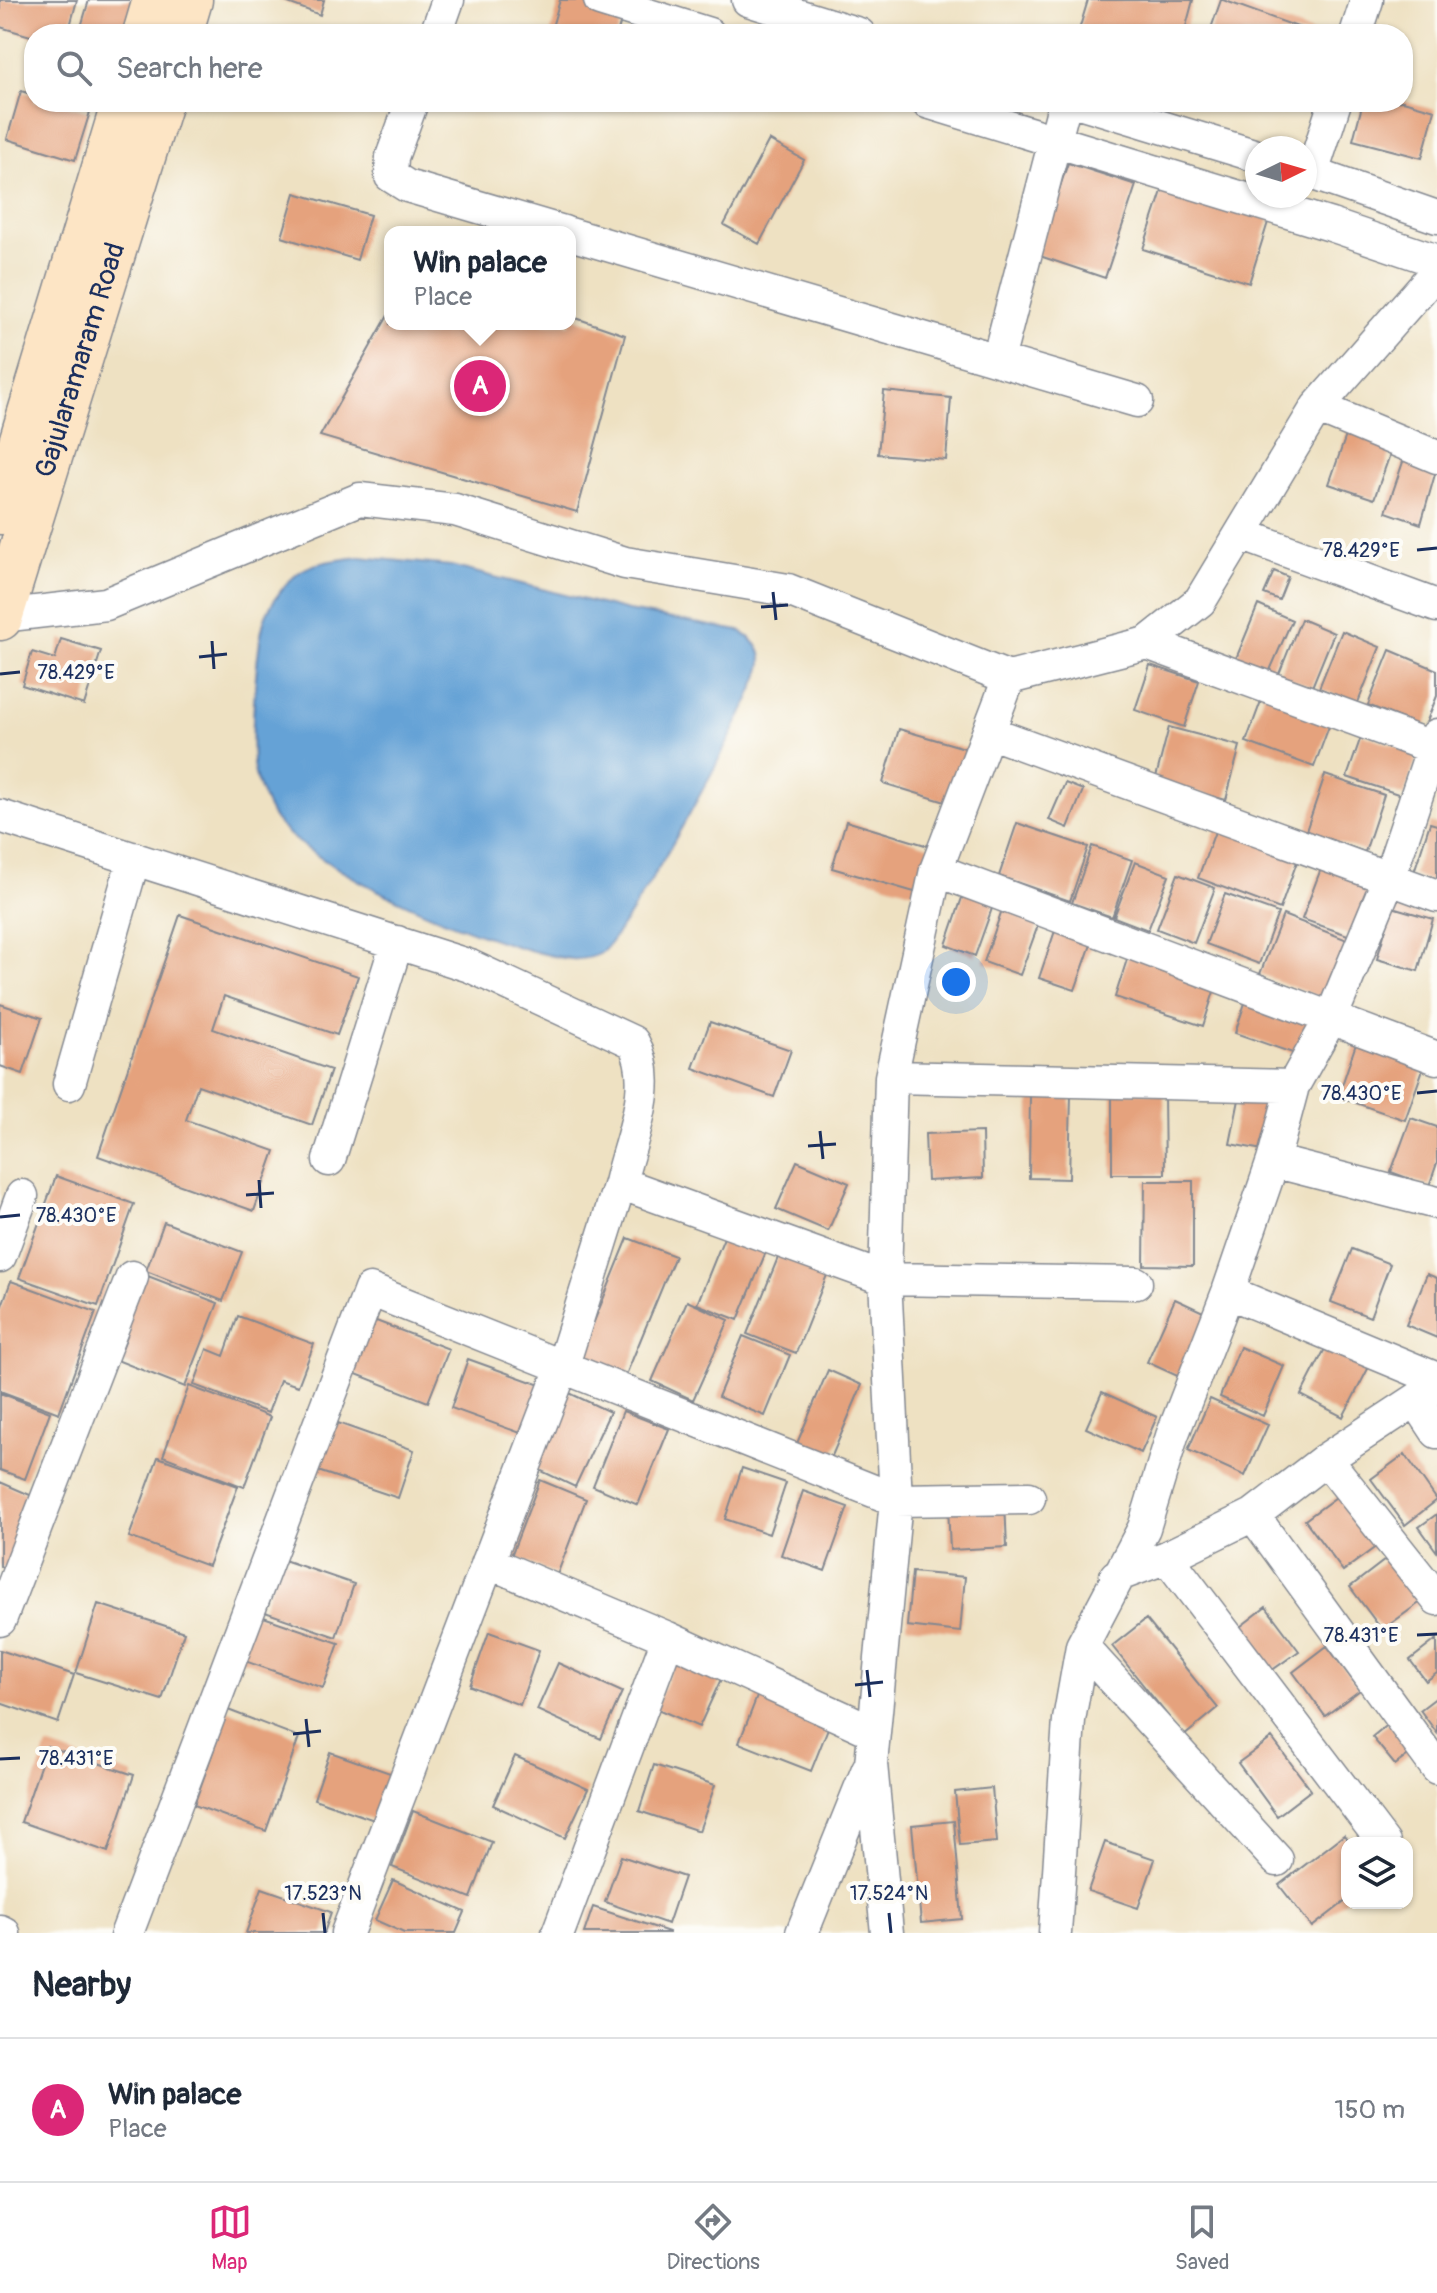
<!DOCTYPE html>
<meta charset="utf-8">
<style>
body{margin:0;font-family:Pangolin,sans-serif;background:#f2f2f3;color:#1f2937}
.controls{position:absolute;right:24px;bottom:24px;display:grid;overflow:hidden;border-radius:16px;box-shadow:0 2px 6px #0004}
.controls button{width:72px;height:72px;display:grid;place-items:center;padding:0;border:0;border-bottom:2px solid #e0e1e3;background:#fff;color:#1f2937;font:40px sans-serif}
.compass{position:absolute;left:1245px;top:136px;width:72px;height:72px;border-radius:50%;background:#fff;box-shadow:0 2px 6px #0004;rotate:85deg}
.you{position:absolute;left:956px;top:982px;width:28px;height:28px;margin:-20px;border:6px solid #fff;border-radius:50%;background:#1a73e8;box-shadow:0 0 0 12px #1a73e833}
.badge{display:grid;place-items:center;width:52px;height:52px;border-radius:50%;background:#db2777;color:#fff;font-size:26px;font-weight:700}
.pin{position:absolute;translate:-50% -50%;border:4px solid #fff;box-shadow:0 2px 8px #0006}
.popup{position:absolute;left:384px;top:226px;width:192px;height:104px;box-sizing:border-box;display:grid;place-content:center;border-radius:16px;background:#fff;filter:drop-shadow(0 2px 6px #0005);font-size:26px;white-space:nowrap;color:#747a83}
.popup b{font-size:30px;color:#1f2937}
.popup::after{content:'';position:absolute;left:50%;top:100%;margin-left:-16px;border:16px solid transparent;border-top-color:#fff}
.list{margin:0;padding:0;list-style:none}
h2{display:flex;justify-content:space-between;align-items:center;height:104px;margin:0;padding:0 32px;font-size:34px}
h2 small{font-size:26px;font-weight:400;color:#747a83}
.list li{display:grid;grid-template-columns:52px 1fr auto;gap:24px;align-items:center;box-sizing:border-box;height:144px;padding:0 32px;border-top:2px solid #e0e1e3}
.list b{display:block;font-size:30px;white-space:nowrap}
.list p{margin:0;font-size:26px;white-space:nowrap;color:#747a83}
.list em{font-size:26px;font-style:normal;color:#747a83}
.icon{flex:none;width:44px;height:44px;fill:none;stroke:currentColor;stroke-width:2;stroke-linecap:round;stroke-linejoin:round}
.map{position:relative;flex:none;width:1437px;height:1933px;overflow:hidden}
.search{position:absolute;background:#fff;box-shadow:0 2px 6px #0004;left:24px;right:24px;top:24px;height:88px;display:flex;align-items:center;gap:20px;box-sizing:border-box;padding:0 28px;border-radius:32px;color:#747a83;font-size:30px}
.sheet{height:248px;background:#fff}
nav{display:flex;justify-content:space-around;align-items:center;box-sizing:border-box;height:112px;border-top:2px solid #e0e1e3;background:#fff;font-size:22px;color:#747a83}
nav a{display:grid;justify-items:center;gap:4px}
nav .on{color:#db2777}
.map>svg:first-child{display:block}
</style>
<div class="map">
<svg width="1437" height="1933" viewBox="0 0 1437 1933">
<rect width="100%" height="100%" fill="#fdfcf7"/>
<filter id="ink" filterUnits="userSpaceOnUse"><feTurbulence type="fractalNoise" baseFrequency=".0125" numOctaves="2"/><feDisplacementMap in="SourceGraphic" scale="16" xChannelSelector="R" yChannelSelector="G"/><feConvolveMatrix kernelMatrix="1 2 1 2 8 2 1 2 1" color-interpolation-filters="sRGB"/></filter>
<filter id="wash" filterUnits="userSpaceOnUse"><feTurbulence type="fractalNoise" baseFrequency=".006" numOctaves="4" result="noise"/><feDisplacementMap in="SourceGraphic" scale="32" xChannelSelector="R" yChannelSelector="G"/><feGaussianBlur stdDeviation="1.8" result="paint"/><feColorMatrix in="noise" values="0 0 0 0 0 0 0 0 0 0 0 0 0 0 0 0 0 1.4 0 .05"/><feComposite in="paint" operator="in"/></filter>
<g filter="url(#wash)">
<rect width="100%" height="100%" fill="#eee1c2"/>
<path fill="#65a2d6" stroke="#40689a" stroke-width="2" d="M360,557L451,566L628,611L739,631C752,638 763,648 762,663C760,694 626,934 601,953C595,957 579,960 572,959C504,952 308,872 271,814C264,802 254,777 253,763C251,735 256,636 267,613C274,599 285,584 297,574C312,561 340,560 360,557Z"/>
<g id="blocks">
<path fill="#e5a27d" d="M0,0H77L68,34L34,37L0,27Z
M89,0H135L125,34H79Z
M280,0H324L320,15Z
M560,0H589L624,11L617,34H550Z
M1088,0H1193L1184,34H1094L1079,30Z
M1221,0H1223L1317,34H1209Z
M21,91L34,95V102H56L90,112L75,160L7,139Z
M1403,101L1435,110L1422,158L1353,140L1363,102Z
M769,140L804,160L759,244L724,225Z
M1068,163L1136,185L1105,278L1037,255Z
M1164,185L1269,219L1249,283L1143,249Z
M295,193L370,215L357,260L282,237Z
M390,312V324H570V316L625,335L577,512L320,436Z
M884,391L951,398L946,460L878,454Z
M1349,427L1394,443L1374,499L1329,484Z
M1405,456L1437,467L1421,524L1386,512Z
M1274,571L1288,577L1279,600L1264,594Z
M1258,605L1292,620L1268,675L1235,661Z
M1301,619L1334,633L1312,687L1279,674Z
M1342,631L1380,647L1357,705L1319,688Z
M61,639L101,651L84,705L22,685L32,652L55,659Z
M1390,650L1437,670V696L1424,728L1368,705Z
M1150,665L1199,681L1184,727L1135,710Z
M1264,693L1332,718L1314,767L1246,742Z
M1169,727L1240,746L1226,800L1155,781Z
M899,729L968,749L952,804L883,783Z
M1362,734L1418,754L1404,796L1347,777Z
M1325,775L1384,795L1365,852L1306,831Z
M1065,783L1083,790L1068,828L1049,820Z
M846,821L935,848L921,894L832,868Z
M1017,823L1088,847L1070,901L999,876Z
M1430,823L1437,825V883L1413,875Z
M1217,826L1299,856L1280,909L1198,878Z
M1092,846L1132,860L1112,917L1072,903Z
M1135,862L1169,875L1148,930L1114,917Z
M1322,866L1378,887L1359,939L1302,919Z
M1178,874L1215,888L1194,943L1157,929Z
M966,886L996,897L975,956L946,945Z
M1225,894L1278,913L1259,964L1206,944Z
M1004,904L1041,917L1020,975L984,962Z
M1392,907L1433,919L1418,971L1377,959Z
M180,915L358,976L337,1035L224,996L213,1029L331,1070L312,1125L198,1085L186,1120L275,1151L254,1211L98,1156Z
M1283,915L1350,941L1327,1000L1260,974Z
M1058,922L1094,936L1075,990L1039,978Z
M1130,950L1218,979L1203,1026L1115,997Z
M1248,994L1317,1017L1304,1057L1235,1033Z
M0,1004L42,1018L23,1074L0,1066Z
M710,1022L791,1050L774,1097L693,1068Z
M1360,1032L1428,1055L1405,1120L1338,1097Z
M1242,1085L1285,1093L1274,1152L1230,1144Z
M1112,1092L1164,1093L1165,1174H1112Z
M1030,1094L1071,1095L1069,1179L1029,1178Z
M1411,1118L1437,1127V1163L1429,1186L1391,1172Z
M982,1132L983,1178L927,1181L925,1134Z
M797,1161L849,1183L828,1231L776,1209Z
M56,1176L134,1204L98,1306L19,1278Z
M1145,1181H1193V1266L1144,1265Z
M164,1222L242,1252L223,1301L146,1271Z
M727,1230L768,1247L738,1320L697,1304Z
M628,1238L675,1256L624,1380L578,1361Z
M1352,1249L1390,1264L1370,1317L1331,1302Z
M779,1255L827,1275L796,1353L747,1334Z
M140,1273L218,1303L185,1387L109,1357Z
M1427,1274L1437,1278V1338L1406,1325Z
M11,1281L96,1312L59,1413L0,1391V1311Z
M1175,1299L1214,1317L1186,1380L1147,1362Z
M687,1301L729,1320L693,1400L652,1381Z
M238,1316L314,1344L298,1386L280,1380L268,1413L194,1385L207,1349L224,1356Z
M371,1319L449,1349L428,1402L351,1372Z
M743,1336L790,1355L765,1416L718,1397Z
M1329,1341L1371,1363L1343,1417L1301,1395Z
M1240,1347L1284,1366L1263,1416L1220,1397Z
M468,1359L543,1386L526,1435L451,1408Z
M828,1370L862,1385L829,1463L795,1448Z
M189,1386L270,1417L244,1487L163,1456Z
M565,1391L610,1412L575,1487L531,1466Z
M1102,1392L1157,1417L1141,1453L1086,1428Z
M0,1393L50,1412L25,1479L0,1470Z
M1210,1399L1268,1425L1245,1476L1188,1450Z
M623,1411L669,1429L638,1505L593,1486Z
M335,1422L414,1450L398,1498L318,1471Z
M1405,1454L1437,1500L1405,1525L1371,1479Z
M158,1457L238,1486L208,1566L129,1537Z
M742,1468L786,1483L769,1534L725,1519Z
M540,1480L586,1499L557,1575L511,1556Z
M0,1482L37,1498L7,1569L0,1566Z
M803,1491L848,1507L825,1571L781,1555Z
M1339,1495L1377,1546L1343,1571L1305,1520Z
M1005,1502L1007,1547L950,1550L948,1505Z
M1437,1514V1552L1419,1527Z
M1389,1557L1422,1601L1382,1630L1350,1587Z
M281,1559L354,1584L336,1637L262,1611Z
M912,1572L965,1577L960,1632L907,1626Z
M98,1604L184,1632L162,1700L76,1673Z
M1266,1607L1299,1651L1268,1673L1236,1630Z
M252,1613L339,1643L323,1688L236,1658Z
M1146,1619L1218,1708L1184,1736L1112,1646Z
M489,1632L539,1650L520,1705L470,1686Z
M1437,1639V1673L1426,1681L1410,1660Z
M1327,1646L1360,1690L1325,1716L1293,1672Z
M0,1650L74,1675L58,1723L0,1703Z
M677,1657L722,1677L699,1727L655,1708Z
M558,1663L622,1692L601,1739L537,1710Z
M758,1694L830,1723L811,1771L739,1743Z
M1437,1697V1733L1420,1710Z
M228,1710L299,1737L266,1831L194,1805Z
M1389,1723L1412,1752L1395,1765L1372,1737Z
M1272,1738L1311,1790L1277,1816L1238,1763Z
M47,1746L134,1775L108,1852L21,1822Z
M330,1752L393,1774L377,1821L314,1799Z
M515,1756L588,1789L565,1838L493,1805Z
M654,1765L715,1785L699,1831L639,1811Z
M992,1788L997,1842L960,1845L955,1792Z
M413,1811L492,1842L471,1898L392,1867Z
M954,1821L962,1919L921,1923L912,1825Z
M1344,1835L1350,1843H1347V1900L1312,1927L1279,1885Z
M1105,1842L1155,1859L1138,1908L1088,1891Z
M621,1856L684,1877L668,1924L605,1902Z
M393,1880L465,1912L456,1933H404L375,1920Z
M262,1888L331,1912L324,1933H246Z
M593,1907L669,1932V1933H584Z"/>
</g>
</g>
<g filter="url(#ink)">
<use href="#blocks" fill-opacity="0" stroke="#848890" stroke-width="2"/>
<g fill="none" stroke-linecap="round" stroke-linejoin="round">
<g stroke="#848890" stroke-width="35">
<path id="minor" d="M600,0L709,34
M748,0L859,34
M436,34L448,0
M1356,34L1367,0
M412,102L392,157L391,176L407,186L564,232
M927,102L1331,225L1437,261
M1079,102L1257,156
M1305,171L1437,217
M1312,173L1335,102
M570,234L1137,401
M998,360L1065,102
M1317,407L1437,457
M1241,534L1437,606
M1,616L106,604L360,499L455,510L625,563L788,590L1009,678L1147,643L1200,601L1317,407L1437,271
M1147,643L1437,749
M989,732L1437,896
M0,816L470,966L633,1042C657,1083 630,1139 620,1183
M936,870L1437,1058
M891,1077L936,870L1009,678
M69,1084L134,858
M329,1160L397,942
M1273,1161L1437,1203
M0,1256L22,1196
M1228,1292L1437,1379
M1416,1400L1437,1432
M1326,1459L1437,1599
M1253,1515L1437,1768
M1167,1557L1384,1843
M488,1562L668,1638L872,1731
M1116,1576L1167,1557L1253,1515L1326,1459L1437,1386
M0,1620L132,1277
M1082,1646L1277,1860
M0,1931L4,1933
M127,1933L370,1290L896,1500L1029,1498
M347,1933L562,1368L620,1183L885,1279L1136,1283
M558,1933L668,1638
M802,1933L868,1769
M887,1933L871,1764L896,1500L885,1279L891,1077L1293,1086
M1055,1933L1069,1720L1082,1646L1144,1528L1172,1436L1228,1292L1273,1161L1293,1086L1331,1018L1389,878L1437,735"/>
</g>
<g stroke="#848890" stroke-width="47">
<g id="secondary">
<path d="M145,34L155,0"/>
<path d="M180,34L190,0"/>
<path d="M0,512L124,102"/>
<path id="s1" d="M0,618L160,102"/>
</g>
</g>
<use href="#minor" stroke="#fff" stroke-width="32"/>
<use href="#secondary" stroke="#fde5c5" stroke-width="44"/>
</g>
</g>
<path fill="none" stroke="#1b2f5e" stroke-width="3" d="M1417,550L1437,548M773,592L776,620M761,607L788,605M212,641L214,669M199,657L227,654M0,674L20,672M1417,1093L1437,1091M820,1131L823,1159M808,1146L836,1144M259,1180L261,1208M246,1195L274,1193M0,1217L20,1215M1417,1635L1437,1634M867,1670L870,1697M855,1685L883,1682M306,1719L309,1747M293,1734L321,1731M0,1759L20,1758M323,1913L325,1933M889,1913L891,1933"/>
<g text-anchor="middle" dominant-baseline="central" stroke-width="8" stroke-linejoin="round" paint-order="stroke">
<g font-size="28" fill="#1b2f5e" stroke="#fdfcf7">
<text stroke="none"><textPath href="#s1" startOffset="270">Gajularamaram Road</textPath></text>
</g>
</g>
<g font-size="20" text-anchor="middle" fill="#1b2f5e" stroke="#fdfcf7" stroke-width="8" stroke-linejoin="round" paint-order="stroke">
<text x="1361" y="557">78.429°E</text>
<text x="76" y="679">78.429°E</text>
<text x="1361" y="1100">78.430°E</text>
<text x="76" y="1222">78.430°E</text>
<text x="1361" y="1642">78.431°E</text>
<text x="76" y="1765">78.431°E</text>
<text x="323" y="1900">17.523°N</text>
<text x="889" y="1900">17.524°N</text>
</g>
</svg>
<div class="controls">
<button><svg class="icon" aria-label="layers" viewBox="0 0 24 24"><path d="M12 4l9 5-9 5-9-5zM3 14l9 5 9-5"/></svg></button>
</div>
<svg class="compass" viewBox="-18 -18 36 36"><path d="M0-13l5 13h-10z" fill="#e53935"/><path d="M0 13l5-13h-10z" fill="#747a83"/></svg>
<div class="you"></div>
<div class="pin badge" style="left:480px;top:386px">A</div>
<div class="popup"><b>Win palace</b>Place</div>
<div class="search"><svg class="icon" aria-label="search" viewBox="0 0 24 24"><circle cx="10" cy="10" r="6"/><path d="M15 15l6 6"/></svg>Search here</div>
</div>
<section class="sheet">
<h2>Nearby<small></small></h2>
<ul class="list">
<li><span class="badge">A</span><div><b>Win palace</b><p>Place</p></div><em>150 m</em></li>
</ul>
</section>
<nav>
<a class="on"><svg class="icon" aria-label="map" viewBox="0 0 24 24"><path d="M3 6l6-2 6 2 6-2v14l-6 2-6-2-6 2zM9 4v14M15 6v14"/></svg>Map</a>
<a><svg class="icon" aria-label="directions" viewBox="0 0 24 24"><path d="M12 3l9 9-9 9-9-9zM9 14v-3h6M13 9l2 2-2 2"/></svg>Directions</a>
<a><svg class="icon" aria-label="saved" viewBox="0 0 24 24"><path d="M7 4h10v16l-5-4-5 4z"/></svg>Saved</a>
</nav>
